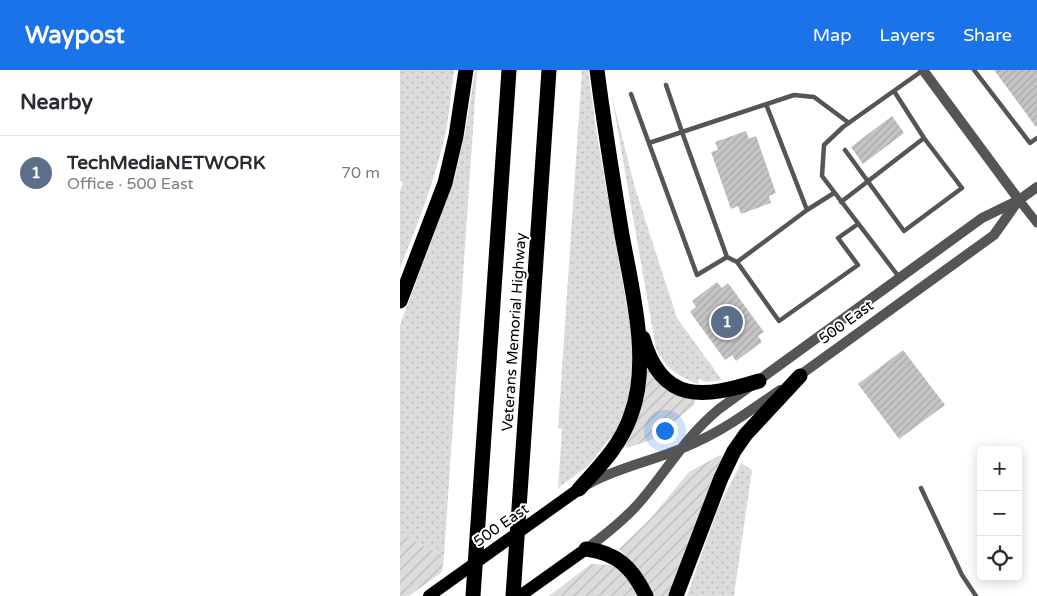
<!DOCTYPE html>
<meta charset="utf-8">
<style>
body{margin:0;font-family:"Varela Round",sans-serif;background:#f2f2f3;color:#2b2b33}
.controls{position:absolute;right:15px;bottom:15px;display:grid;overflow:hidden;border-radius:8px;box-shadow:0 2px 12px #0003}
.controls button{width:45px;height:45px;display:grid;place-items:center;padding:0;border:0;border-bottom:1px solid #e1e1e2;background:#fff;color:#2b2b33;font:25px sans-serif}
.you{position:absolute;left:264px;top:360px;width:18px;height:18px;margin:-12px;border:4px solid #fff;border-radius:50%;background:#1a73e8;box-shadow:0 0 0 8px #1a73e833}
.badge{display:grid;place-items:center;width:32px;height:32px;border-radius:50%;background:#1a73e8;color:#fff;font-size:16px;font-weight:700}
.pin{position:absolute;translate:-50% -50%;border:2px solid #fff;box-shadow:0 1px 5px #0006}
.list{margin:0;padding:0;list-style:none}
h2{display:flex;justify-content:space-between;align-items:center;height:65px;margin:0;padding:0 20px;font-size:21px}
h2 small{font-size:16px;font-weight:400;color:#7c7c81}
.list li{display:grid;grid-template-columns:32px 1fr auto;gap:15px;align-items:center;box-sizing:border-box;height:75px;padding:0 20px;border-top:1px solid #e1e1e2}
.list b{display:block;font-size:19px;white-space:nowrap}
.list p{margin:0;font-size:16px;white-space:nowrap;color:#7c7c81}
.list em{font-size:16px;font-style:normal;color:#7c7c81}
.icon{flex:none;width:28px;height:28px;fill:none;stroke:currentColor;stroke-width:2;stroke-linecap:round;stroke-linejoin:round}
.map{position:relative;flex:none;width:637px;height:526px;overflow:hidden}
header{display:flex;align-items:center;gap:30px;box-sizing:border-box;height:70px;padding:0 25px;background:#1a73e8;color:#fff}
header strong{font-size:24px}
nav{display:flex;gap:28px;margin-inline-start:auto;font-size:18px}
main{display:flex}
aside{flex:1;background:#fff}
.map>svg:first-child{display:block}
</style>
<header>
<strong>Waypost</strong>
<nav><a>Map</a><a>Layers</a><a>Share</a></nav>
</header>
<main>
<aside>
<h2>Nearby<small></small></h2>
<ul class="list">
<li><span class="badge" style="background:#5c6f8a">1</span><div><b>TechMediaNETWORK</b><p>Office · 500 East</p></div><em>70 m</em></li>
</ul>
</aside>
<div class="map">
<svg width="637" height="526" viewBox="0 0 637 526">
<defs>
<pattern id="grass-dots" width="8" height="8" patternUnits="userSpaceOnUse" patternTransform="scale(1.25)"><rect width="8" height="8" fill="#dcdcdc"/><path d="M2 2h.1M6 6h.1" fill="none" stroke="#bbb" stroke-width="1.8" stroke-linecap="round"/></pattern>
<pattern id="garden-furrows" width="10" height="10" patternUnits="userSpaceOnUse" patternTransform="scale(1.25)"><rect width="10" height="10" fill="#dcdcdc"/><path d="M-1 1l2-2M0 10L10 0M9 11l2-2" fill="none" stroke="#bbb"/></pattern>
<pattern id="building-hatch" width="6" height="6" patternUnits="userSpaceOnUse" patternTransform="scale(1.25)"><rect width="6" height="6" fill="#c4c4c4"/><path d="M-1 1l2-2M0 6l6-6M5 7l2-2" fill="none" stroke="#a7a7a7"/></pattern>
</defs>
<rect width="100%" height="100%" fill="#fff"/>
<path fill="url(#grass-dots)" d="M0,0H54C51,20 50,41 46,61C36,108 18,153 0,198V121L3,112L0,111Z
M75,0H77L44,486L0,463V255L55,107L66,58Z
M182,0H188L196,59L235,283L229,339L215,369L210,368L188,396L158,418L162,359L158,358Z
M212,27L235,118L277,248L322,310L305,312L299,309L298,314C277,306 266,298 256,279Z
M341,393L352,400L334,526H287L318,438Z"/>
<path fill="url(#garden-furrows)" d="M250,298L295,329L294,335L251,370L227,378L225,377C238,352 246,328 247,300Z
M320,385L324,387L272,526H254L235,495L219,479L250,449L289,402Z
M0,463L44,486L42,502L9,526H0Z
M213,491L229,508L239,526H149L191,494L209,495Z"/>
<path fill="url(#building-hatch)" d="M594,0H637V56L636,57Z
M492,46L504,63L463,94L451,77Z
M346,61L349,69L356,66L376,123L369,126L371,133L341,144L338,136L331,139L311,82L318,80L315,72Z
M317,212L322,218L328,213L364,262L358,266L362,272L336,291L332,285L325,290L290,242L296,237L292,231Z
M503,280L545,335L499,369L458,314Z"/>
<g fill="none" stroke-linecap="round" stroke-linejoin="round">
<path stroke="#555" stroke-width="4.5" d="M574,0L630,73L637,68
M231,24L297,205L327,187
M366,34L407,140
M449,53L414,27L394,25L282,62L327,187L337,192L379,251L458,195L438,168L458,154
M249,73L282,62L266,15
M445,80L504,161L562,118L524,68L494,21
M441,132L524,68
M337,192L407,140L434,123
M499,207L422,106L424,75L443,57L522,1
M521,418L562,505L576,526"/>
<path stroke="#555" stroke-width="9" d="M619,130L637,153"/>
<path stroke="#555" stroke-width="10" d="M523,0L619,130
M396,308L594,165L618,131
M188,414C219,397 253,391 285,377C320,363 350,341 380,320
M186,479C205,465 223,451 239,433C267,401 284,368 319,339L582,148L619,130L637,117"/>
<path stroke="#000" stroke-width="12" d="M29,526L179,419
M120,526L186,479"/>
<path stroke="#000" stroke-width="15" d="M0,231L45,113L56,66L66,0
M243,268C262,335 304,328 359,311
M179,419C200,396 221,375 231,345C251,292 232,220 222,165C213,110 204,55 197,0
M186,479C217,483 232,497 246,526
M73,526L109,0
M113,526L149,0
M276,526L321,408L334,381L346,364L400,306"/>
</g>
<g text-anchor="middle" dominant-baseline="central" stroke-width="4" stroke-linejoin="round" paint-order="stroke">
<g font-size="15" fill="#000" stroke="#fff">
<text transform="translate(446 252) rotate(-36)">500 East</text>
<text transform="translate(114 262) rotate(-86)">Veterans Memorial Highway</text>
<text transform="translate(101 455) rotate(-35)">500 East</text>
</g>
</g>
</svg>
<div class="controls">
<button>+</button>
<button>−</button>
<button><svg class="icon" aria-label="locate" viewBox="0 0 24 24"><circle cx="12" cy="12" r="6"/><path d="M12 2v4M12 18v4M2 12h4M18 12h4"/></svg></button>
</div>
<div class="you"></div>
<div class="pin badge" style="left:327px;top:252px;background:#5c6f8a">1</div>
</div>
</main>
